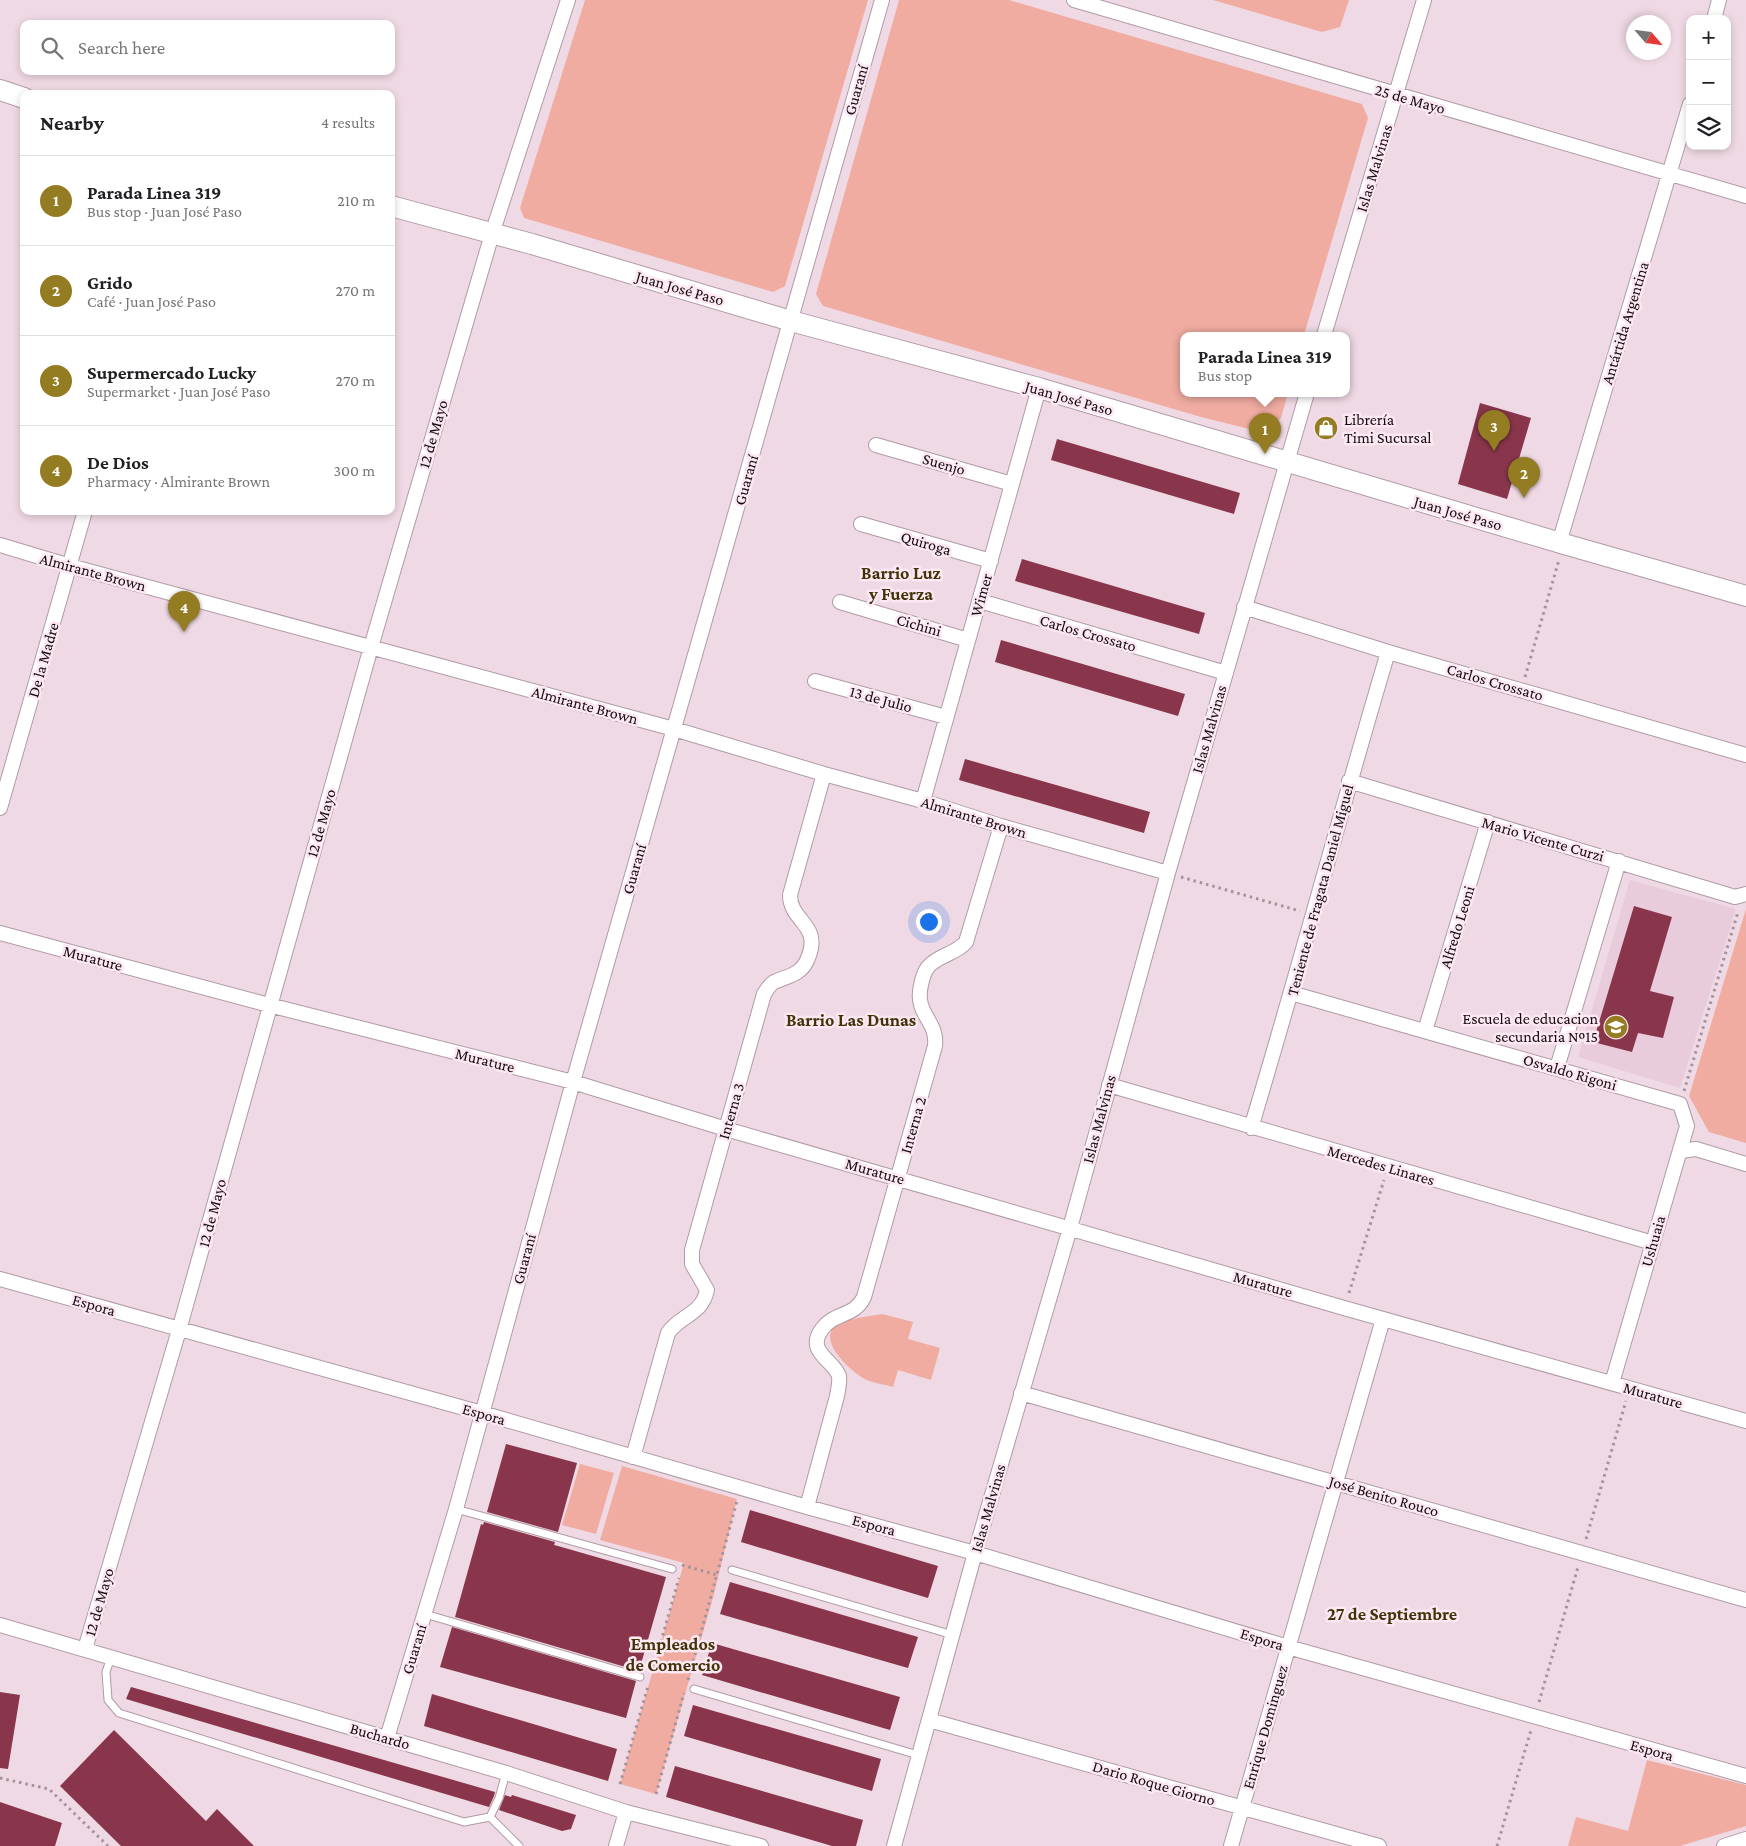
<!DOCTYPE html>
<meta charset="utf-8">
<style>
body{margin:0;font-family:"Crimson Pro",serif;background:#f6f6f6;color:#202124}
.controls{position:absolute;right:15px;top:15px;display:grid;overflow:hidden;border-radius:10px;box-shadow:0 2px 8px #0003}
.controls button{width:45px;height:45px;display:grid;place-items:center;padding:0;border:0;border-bottom:1px solid #e0e0e0;background:#fff;color:#202124;font:25px sans-serif}
.compass{position:absolute;left:1626px;top:15px;width:45px;height:45px;border-radius:50%;background:#fff;box-shadow:0 2px 8px #0003;rotate:118deg}
.you{position:absolute;left:928px;top:921px;width:18px;height:18px;margin:-12px;border:4px solid #fff;border-radius:50%;background:#1a73e8;box-shadow:0 0 0 8px #1a73e833}
.badge{display:grid;place-items:center;width:32px;height:32px;border-radius:50%;background:#947c23;color:#fff;font-size:16px;font-weight:700}
.pin{position:absolute;translate:-50% -41px;filter:drop-shadow(0 1px 2px #0008)}
.pin::after{content:'';position:absolute;top:26px;width:18px;height:15px;background:inherit;clip-path:polygon(0 0,100% 0,50% 100%)}
.popup{position:absolute;left:1180px;top:332px;width:170px;height:65px;box-sizing:border-box;display:grid;place-content:center;border-radius:10px;background:#fff;filter:drop-shadow(0 1px 4px #0005);font-size:16px;white-space:nowrap;color:#757577}
.popup b{font-size:19px;color:#202124}
.popup::after{content:'';position:absolute;left:50%;top:100%;margin-left:-10px;border:10px solid transparent;border-top-color:#fff}
.list{margin:0;padding:0;list-style:none}
h2{display:flex;justify-content:space-between;align-items:center;height:65px;margin:0;padding:0 20px;font-size:21px}
h2 small{font-size:16px;font-weight:400;color:#757577}
.list li{display:grid;grid-template-columns:32px 1fr auto;gap:15px;align-items:center;box-sizing:border-box;height:90px;padding:0 20px;border-top:1px solid #e0e0e0}
.list b{display:block;font-size:19px;white-space:nowrap}
.list p{margin:0;font-size:16px;white-space:nowrap;color:#757577}
.list em{font-size:16px;font-style:normal;color:#757577}
.icon{flex:none;width:28px;height:28px;fill:none;stroke:currentColor;stroke-width:2;stroke-linecap:round;stroke-linejoin:round}
.map{position:relative;flex:none;width:1746px;height:1846px;overflow:hidden}
.search{position:absolute;background:#fff;box-shadow:0 2px 8px #0003;left:20px;top:20px;width:375px;height:55px;display:flex;align-items:center;gap:12px;box-sizing:border-box;padding:0 18px;border-radius:10px;color:#757577;font-size:19px}
.panel{position:absolute;background:#fff;box-shadow:0 2px 8px #0003;left:20px;top:90px;width:375px;height:425px;border-radius:10px}
.map>svg:first-child{display:block}
</style>
<div class="map">
<svg width="1746" height="1846" viewBox="0 0 1746 1846">
<rect width="100%" height="100%" fill="#efd9e4"/>
<path fill="#e9ccdb" d="M1630,880L1736,909L1680,1088L1578,1057Z"/>
<path fill="#f0aca1" d="M585,0H868L785,286L773,292L524,218L520,208Z
M899,0H1009L1362,104L1368,118L1304,335H1184V393H1288L1281,418L1261,432L1201,417L823,306L816,294Z
M1213,0H1349L1340,27L1322,32Z
M1746,909V1143L1709,1132L1689,1096Z
M882,1314L913,1322L908,1339L940,1348L931,1380L898,1370L893,1387C884,1384 871,1383 863,1378C851,1371 819,1343 834,1327C842,1319 871,1316 882,1314Z
M580,1464L614,1473L596,1534L562,1525Z
M622,1466L737,1499L713,1598L656,1794L620,1784L684,1563L600,1540Z
M1647,1760L1746,1785V1826L1680,1846H1568L1576,1817L1628,1831Z"/>
<path fill="#89354b" d="M1480,403L1531,418L1507,499L1458,484Z
M1057,439L1240,493L1234,514L1051,460Z
M1022,559L1205,613L1199,634L1015,581Z
M1001,640L1185,694L1178,716L995,662Z
M965,759L1150,812L1144,833L959,780Z
M1634,906L1672,917L1650,991L1674,997L1663,1038L1638,1033L1632,1052L1593,1042Z
M506,1444L577,1463L558,1532L487,1512Z
M750,1510L938,1566L928,1598L741,1542Z
M484,1522L555,1542L554,1545L558,1546L666,1577L639,1671L455,1617L481,1524L483,1525Z
M730,1582L918,1637L908,1668L720,1614Z
M452,1627L636,1681L626,1718L440,1667Z
M712,1643L900,1697L890,1730L702,1675Z
M131,1687L495,1792L494,1796L489,1807L126,1699Z
M0,1692L20,1695L8,1769L0,1768Z
M432,1694L617,1749L608,1781L424,1726Z
M693,1705L881,1759L872,1791L684,1736Z
M114,1730L206,1821L217,1809L254,1846H121L60,1786Z
M675,1766L863,1820L856,1846H832L666,1797Z
M505,1795L511,1797L512,1795L576,1815L571,1829L562,1831L499,1810Z
M0,1802L62,1823L55,1846H0Z"/>
<g fill="none" stroke-linecap="round" stroke-linejoin="round">
<g stroke="#af9ba5" stroke-width="9">
<path id="lane" d="M456,1509L672,1569
M732,1570L953,1635
M425,1614L640,1677
M111,1657L106,1672L108,1700L119,1713L464,1822L490,1817L499,1798L506,1773
M694,1689L918,1755
M490,1817L519,1846"/>
</g>
<g stroke="#af9ba5" stroke-width="16">
<path id="street" d="M1074,0L1746,196
M1714,19L1719,0
M1324,335L1424,0
M876,445L1012,484
M861,524L991,561
M1559,543L1690,104
M0,545L70,566L674,729L824,774L923,801L1001,826L1168,873
M980,601L1226,673
M840,602L968,640
M1244,607L1388,652L1746,755
M815,681L946,717
M1349,781L1735,897L1746,894
M923,801L1039,388
M0,808L85,511
M0,933L269,1005L573,1082L726,1129L1344,1308L1746,1421
M1291,993L1680,1104L1687,1126L1612,1383
M1425,1031L1488,822
M1557,1068L1619,861
M1109,1085L1653,1243
M1251,1128C1299,969 1341,810 1388,652
M1680,1151L1696,1149L1746,1164
M0,1279L482,1413L807,1507L975,1553L1288,1647L1746,1776
M1021,1393L1746,1600
M633,1457L668,1333C680,1315 702,1315 707,1290L692,1264V1250L764,994C767,990 769,985 774,982C787,976 802,975 808,958C822,924 790,922 790,895L824,774
M807,1507L837,1396C838,1390 840,1382 839,1376C834,1360 805,1352 822,1329C834,1312 855,1317 864,1297L935,1046C938,1020 914,1015 921,985C922,980 924,972 928,967C938,955 956,954 966,942L1001,826
M0,1625L506,1773L626,1812L761,1846
M85,1649L179,1330L371,647L492,234L568,0
M929,1720L1379,1846
M387,1738L456,1509L573,1082L882,0
M616,1846L626,1812
M894,1846L975,1553L1070,1228L1168,873L1307,393
M1231,1846L1383,1319
M1724,1846L1746,1839"/>
</g>
<g stroke="#af9ba5" stroke-width="22">
<path id="secondary" d="M0,90L24,98
M391,206L532,244L791,321L1039,388L1564,544L1746,596"/>
</g>
<path stroke="#a4939b" stroke-width="3" stroke-dasharray="2.5 4" stroke-linecap="butt" d="M1525,677L1559,560
M1181,877L1300,911
M1684,1091L1738,912
M1349,1293L1384,1180
M1586,1539L1626,1401
M682,1565L717,1575
M652,1673L679,1578
M688,1680L737,1501
M1539,1702L1578,1567
M0,1778L49,1789L108,1846
M620,1784L648,1686
M656,1794L684,1693
M1497,1846L1531,1730"/>
<use href="#lane" stroke="#fff" stroke-width="7"/>
<use href="#street" stroke="#fff" stroke-width="14"/>
<use href="#secondary" stroke="#fff" stroke-width="20"/>
</g>
<defs>
<g id="shop-disc" transform="scale(1.25)"><circle r="9.5" fill="#947c23" stroke="#fce7f2"/><path d="M-5-2.5h2.3a2.7 3.5 0 0 1 5.4 0H5L5.5 6h-11ZM-1.5-2.5h3a1.5 2.3 0 0 0-3 0Z" fill="#fff"/></g>
<g id="school-disc" transform="scale(1.25)"><circle r="9.5" fill="#947c23" stroke="#fce7f2"/><path d="M0-5L7-2L0 1L-7-2ZM-4 1L0 2.5L4 1V4Q0 6-4 4Z" fill="#fff"/></g>
</defs>
<g fill-rule="evenodd">
<use href="#shop-disc" x="1326" y="428"/>
<use href="#school-disc" x="1616" y="1027"/>
</g>
<g text-anchor="middle" dominant-baseline="central" stroke-width="5" stroke-linejoin="round" paint-order="stroke">
<g font-size="16" fill="#110b0e" stroke="#fce7f2">
<text transform="translate(856 90) rotate(-74)">Guaraní</text>
<text transform="translate(1410 99) rotate(16)">25 de Mayo</text>
<text transform="translate(1374 168) rotate(-73)">Islas Malvinas</text>
<text transform="translate(680 288) rotate(16)">Juan José Paso</text>
<text transform="translate(1625 323) rotate(-73)">Antártida Argentina</text>
<text transform="translate(1069 398) rotate(16)">Juan José Paso</text>
<text transform="translate(433 434) rotate(-74)">12 de Mayo</text>
<text transform="translate(944 464) rotate(16)">Suenjo</text>
<text transform="translate(746 480) rotate(-74)">Guaraní</text>
<text transform="translate(1458 513) rotate(16)">Juan José Paso</text>
<text transform="translate(926 543) rotate(16)">Quiroga</text>
<text transform="translate(93 572) rotate(15)">Almirante Brown</text>
<text transform="translate(981 595) rotate(-74)">Wimer</text>
<text transform="translate(919 625) rotate(16)">Cichini</text>
<text transform="translate(1088 633) rotate(16)">Carlos Crossato</text>
<text transform="translate(43 660) rotate(-74)">De la Madre</text>
<text transform="translate(1495 682) rotate(16)">Carlos Crossato</text>
<text transform="translate(881 699) rotate(15)">13 de Julio</text>
<text transform="translate(585 705) rotate(15)">Almirante Brown</text>
<text transform="translate(1209 729) rotate(-74)">Islas Malvinas</text>
<text transform="translate(974 817) rotate(17)">Almirante Brown</text>
<text transform="translate(321 823) rotate(-74)">12 de Mayo</text>
<text transform="translate(1543 839) rotate(16)">Mario Vicente Curzi</text>
<text transform="translate(634 869) rotate(-74)">Guaraní</text>
<text transform="translate(1320 890) rotate(-75)">Teniente de Fragata Daniel Miguel</text>
<text transform="translate(1457 927) rotate(-73)">Alfredo Leoni</text>
<text transform="translate(93 958) rotate(15)">Murature</text>
<text transform="translate(485 1060) rotate(14)">Murature</text>
<text transform="translate(1570 1072) rotate(16)">Osvaldo Rigoni</text>
<text transform="translate(731 1111) rotate(-74)">Interna 3</text>
<text transform="translate(1099 1119) rotate(-75)">Islas Malvinas</text>
<text transform="translate(913 1125) rotate(-74)">Interna 2</text>
<text transform="translate(1381 1165) rotate(16)">Mercedes Linares</text>
<text transform="translate(875 1171) rotate(16)">Murature</text>
<text transform="translate(212 1213) rotate(-75)">12 de Mayo</text>
<text transform="translate(1653 1241) rotate(-74)">Ushuaia</text>
<text transform="translate(524 1259) rotate(-75)">Guaraní</text>
<text transform="translate(1263 1284) rotate(16)">Murature</text>
<text transform="translate(94 1305) rotate(16)">Espora</text>
<text transform="translate(1653 1395) rotate(16)">Murature</text>
<text transform="translate(484 1414) rotate(16)">Espora</text>
<text transform="translate(1384 1496) rotate(16)">José Benito Rouco</text>
<text transform="translate(988 1508) rotate(-74)">Islas Malvinas</text>
<text transform="translate(874 1525) rotate(15)">Espora</text>
<text transform="translate(99 1602) rotate(-74)">12 de Mayo</text>
<text transform="translate(1262 1639) rotate(17)">Espora</text>
<text transform="translate(414 1649) rotate(-73)">Guaraní</text>
<text transform="translate(1265 1727) rotate(-74)">Enrique Dominguez</text>
<text transform="translate(380 1736) rotate(16)">Buchardo</text>
<text transform="translate(1652 1750) rotate(16)">Espora</text>
<text transform="translate(1154 1783) rotate(16)">Dario Roque Giorno</text>
</g>
<g font-size="16" fill="#110b0e" stroke="#fce7f2" text-anchor="start">
<text x="1344" y="419">Librería<tspan x="1344" dy="18">Timi Sucursal</tspan></text>
<text x="1598" y="1018" text-anchor="end">Escuela de educacion<tspan x="1598" dy="18">secundaria Nº15</tspan></text>
</g>
<g font-size="18" font-weight="bold" fill="#3f3308" stroke="#fce7f2">
<text x="901" y="573">Barrio Luz<tspan x="901" dy="21">y Fuerza</tspan></text>
<text x="851" y="1020">Barrio Las Dunas</text>
<text x="1392" y="1614">27 de Septiembre</text>
<text x="673" y="1644">Empleados<tspan x="673" dy="21">de Comercio</tspan></text>
</g>
</g>
</svg>
<div class="controls">
<button>+</button>
<button>−</button>
<button><svg class="icon" aria-label="layers" viewBox="0 0 24 24"><path d="M12 4l9 5-9 5-9-5zM3 14l9 5 9-5"/></svg></button>
</div>
<svg class="compass" viewBox="-18 -18 36 36"><path d="M0-13l5 13h-10z" fill="#e53935"/><path d="M0 13l5-13h-10z" fill="#757577"/></svg>
<div class="you"></div>
<div class="pin badge" style="left:1265px;top:454px">1</div>
<div class="popup"><b>Parada Linea 319</b>Bus stop</div>
<div class="pin badge" style="left:1524px;top:498px">2</div>
<div class="pin badge" style="left:1494px;top:451px">3</div>
<div class="pin badge" style="left:184px;top:632px">4</div>
<div class="search"><svg class="icon" aria-label="search" viewBox="0 0 24 24"><circle cx="10" cy="10" r="6"/><path d="M15 15l6 6"/></svg>Search here</div>
<section class="panel">
<h2>Nearby<small>4 results</small></h2>
<ul class="list">
<li><span class="badge">1</span><div><b>Parada Linea 319</b><p>Bus stop · Juan José Paso</p></div><em>210 m</em></li>
<li><span class="badge">2</span><div><b>Grido</b><p>Café · Juan José Paso</p></div><em>270 m</em></li>
<li><span class="badge">3</span><div><b>Supermercado Lucky</b><p>Supermarket · Juan José Paso</p></div><em>270 m</em></li>
<li><span class="badge">4</span><div><b>De Dios</b><p>Pharmacy · Almirante Brown</p></div><em>300 m</em></li>
</ul>
</section>
</div>
